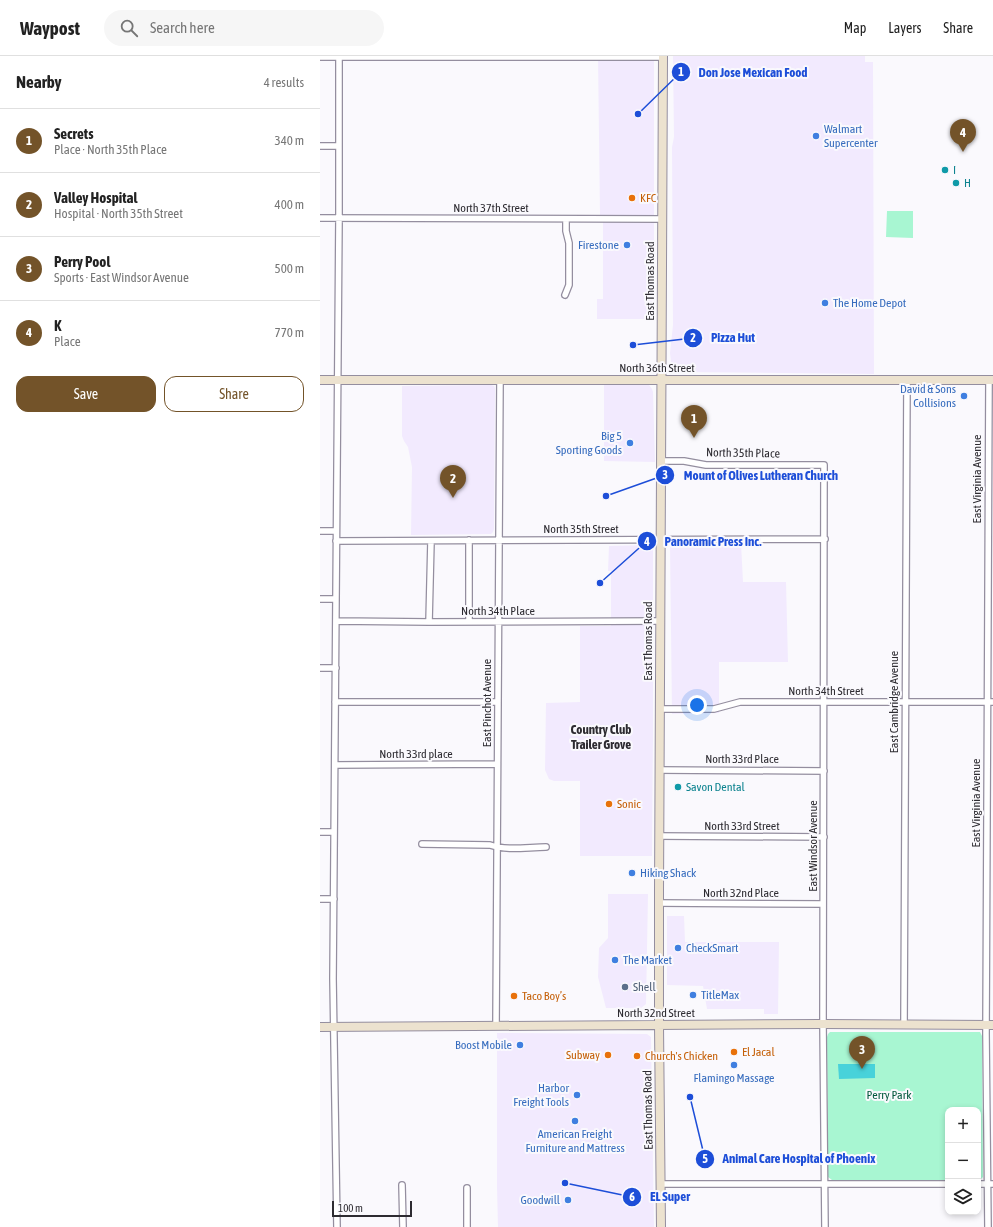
<!DOCTYPE html>
<meta charset="utf-8">
<style>
body{margin:0;font-family:"Asap Condensed",sans-serif;background:#f6f6f6;color:#222}
.controls{position:absolute;right:12px;bottom:12px;display:grid;overflow:hidden;border-radius:8px;box-shadow:0 2px 6px #0003}
.controls button{width:36px;height:36px;display:grid;place-items:center;padding:0;border:0;border-bottom:1px solid #e0e0e0;background:#fff;color:#222;font:20px sans-serif}
.scale{position:absolute;left:12px;bottom:10px;width:80px;box-sizing:border-box;padding-left:4px;border:2px solid #2d2b31;border-top:0;font-size:11px;line-height:14px;white-space:nowrap;color:#2d2b31;-webkit-text-stroke:3px #faf9fd;paint-order:stroke}
.you{position:absolute;left:377px;top:649px;width:14px;height:14px;margin:-10px;border:3px solid #fff;border-radius:50%;background:#1a73e8;box-shadow:0 0 0 6px #1a73e833}
.badge{display:grid;place-items:center;width:26px;height:26px;border-radius:50%;background:#735329;color:#fff;font-size:13px;font-weight:700}
.pin{position:absolute;translate:-50% -33px;filter:drop-shadow(0 1px 2px #0008)}
.pin::after{content:'';position:absolute;top:21px;width:14px;height:12px;background:inherit;clip-path:polygon(0 0,100% 0,50% 100%)}
.list{margin:0;padding:0;list-style:none}
h2{display:flex;justify-content:space-between;align-items:center;height:52px;margin:0;padding:0 16px;font-size:17px}
h2 small{font-size:13px;font-weight:400;color:#767676}
.list li{display:grid;grid-template-columns:26px 1fr auto;gap:12px;align-items:center;box-sizing:border-box;height:64px;padding:0 16px;border-top:1px solid #e0e0e0}
.list b{display:block;font-size:15px;white-space:nowrap}
.list p{margin:0;font-size:13px;white-space:nowrap;color:#767676}
.list em{font-size:13px;font-style:normal;color:#767676}
.actions{display:flex;gap:8px;padding:12px 16px}
.actions a{flex:1;padding:9px 0;border:1px solid #735329;border-radius:12px;text-align:center;font-size:14px;color:#735329}
.actions .main{background:#735329;color:#fff}
.icon{flex:none;width:22px;height:22px;fill:none;stroke:currentColor;stroke-width:2;stroke-linecap:round;stroke-linejoin:round}
.map{position:relative;flex:none;width:673px;height:1171px;overflow:hidden}
header{display:flex;align-items:center;gap:24px;box-sizing:border-box;height:56px;padding:0 20px;background:#fff;border-bottom:1px solid #e0e0e0}
header strong{font-size:19px}
nav{display:flex;gap:22px;margin-inline-start:auto;font-size:14px}
.search{width:280px;height:36px;background:#f6f6f6;display:flex;align-items:center;gap:10px;box-sizing:border-box;padding:0 14px;border-radius:22px;color:#767676;font-size:15px}
main{display:flex}
aside{flex:1;background:#fff}
.map>svg:first-child{display:block}
</style>
<header>
<strong>Waypost</strong>
<div class="search"><svg class="icon" aria-label="search" viewBox="0 0 24 24"><circle cx="10" cy="10" r="6"/><path d="M15 15l6 6"/></svg>Search here</div>
<nav><a>Map</a><a>Layers</a><a>Share</a></nav>
</header>
<main>
<aside>
<h2>Nearby<small>4 results</small></h2>
<ul class="list">
<li><span class="badge">1</span><div><b>Secrets</b><p>Place · North 35th Place</p></div><em>340 m</em></li>
<li><span class="badge">2</span><div><b>Valley Hospital</b><p>Hospital · North 35th Street</p></div><em>400 m</em></li>
<li><span class="badge">3</span><div><b>Perry Pool</b><p>Sports · East Windsor Avenue</p></div><em>500 m</em></li>
<li><span class="badge">4</span><div><b>K</b><p>Place</p></div><em>770 m</em></li>
</ul>
<div class="actions"><a class="main">Save</a><a>Share</a></div>
</aside>
<div class="map">
<svg width="673" height="1171" viewBox="0 0 673 1171">
<rect width="100%" height="100%" fill="#faf9fd"/>
<path fill="#f2eafe" d="M278,0H334V263H277V243H283V167L280,159Z
M353,0H545V6H553L554,318L359,316L352,314L350,297L353,269L352,91L354,81Z
M284,328L325,329H329L332,333L333,336L335,406L284,405Z
M171,329L174,330L175,332L174,473L173,476L171,478H168L91,479L92,411L88,391L84,385L82,380V330Z
M421,487L423,526H466L468,606H399V657L352,658L350,488Z
M329,489L333,491V680L332,800H260V725H234L229,723L225,714L226,647L260,646V570H291V515H288L289,490Z
M288,838H328L326,948L321,952H286L278,921L279,892L288,882Z
M347,860H364L365,886H459L458,958H444V953H387L383,930L347,929Z
M177,977L327,978L331,981L334,1171H178L177,1131Z"/>
<path fill="#a8f6d2" d="M567,155H593V182L566,181Z
M510,976H660L662,980L663,1121L661,1123L658,1124V1054H628V1124H512L508,1121L507,981L508,978Z"/>
<path fill="#48d2da" d="M518,1008H555V1022L519,1023Z"/>
<g fill="none" stroke-linecap="round" stroke-linejoin="round">
<g stroke="#948e9f" stroke-width="8">
<path id="street" d="M0,1H343
M0,90H19
M0,162L342,163
M245,239L249,229V187L246,175V163
M341,405H364L386,409H504L503,968L505,1171
M0,475H16
M16,485L505,483
M0,543H16
M16,565L109,566L340,565
M109,566L111,485
M149,566V484
M0,612H16
M15,646H178
M340,653H394L420,646H673
M15,709L177,708
M340,714L504,715
M0,776H14
M339,780L504,781
M102,788L170,789C187,795 208,791 226,791
M0,843H14
M339,847L503,848
M584,969L587,324
M176,970L180,324
M341,1128H628
M658,1128H673
M82,1129L83,1171
M147,1132V1171
M17,1171L13,923L19,162V0
M668,1171L666,978L669,324"/>
</g>
<g stroke="#948e9f" stroke-width="10">
<path id="secondary" d="M0,324H673
M0,971L503,968L673,969
M341,1171L339,969V836L343,0"/>
</g>
<use href="#street" stroke="#fff" stroke-width="5.5"/>
<use href="#secondary" stroke="#ece2cf" stroke-width="8"/>
</g>
<g fill="#3f7fe0" stroke="#faf9fd" stroke-width="1.5">
<circle cx="496" cy="80" r="4"/>
<circle cx="307" cy="189" r="4"/>
<circle cx="505" cy="247" r="4"/>
<circle cx="644" cy="340" r="4"/>
<circle cx="310" cy="387" r="4"/>
<circle cx="312" cy="817" r="4"/>
<circle cx="358" cy="892" r="4"/>
<circle cx="295" cy="904" r="4"/>
<circle cx="373" cy="939" r="4"/>
<circle cx="200" cy="989" r="4"/>
<circle cx="414" cy="1009" r="4"/>
<circle cx="257" cy="1039" r="4"/>
<circle cx="255" cy="1065" r="4"/>
<circle cx="248" cy="1144" r="4"/>
</g>
<g fill="#0f9aa8" stroke="#faf9fd" stroke-width="1.5">
<circle cx="625" cy="114" r="4"/>
<circle cx="636" cy="127" r="4"/>
<circle cx="358" cy="731" r="4"/>
</g>
<g fill="#e8710a" stroke="#faf9fd" stroke-width="1.5">
<circle cx="312" cy="142" r="4"/>
<circle cx="289" cy="748" r="4"/>
<circle cx="194" cy="940" r="4"/>
<circle cx="414" cy="996" r="4"/>
<circle cx="288" cy="999" r="4"/>
<circle cx="317" cy="1000" r="4"/>
</g>
<circle fill="#5c6f8a" stroke="#faf9fd" stroke-width="1.5" cx="305" cy="931" r="4"/>
<g text-anchor="middle" dominant-baseline="central" stroke-width="4" stroke-linejoin="round" paint-order="stroke">
<g font-size="12" fill="#366cbe" stroke="#faf9fd" text-anchor="start">
<text x="504" y="73">Walmart<tspan x="504" dy="14">Supercenter</tspan></text>
<text x="299" y="189" text-anchor="end">Firestone</text>
<text x="513" y="247">The Home Depot</text>
<text x="636" y="333" text-anchor="end">David &amp; Sons<tspan x="636" dy="14">Collisions</tspan></text>
<text x="302" y="380" text-anchor="end">Big 5<tspan x="302" dy="14">Sporting Goods</tspan></text>
<text x="320" y="817">Hiking Shack</text>
<text x="366" y="892">CheckSmart</text>
<text x="303" y="904">The Market</text>
<text x="381" y="939">TitleMax</text>
<text x="192" y="989" text-anchor="end">Boost Mobile</text>
<text x="414" y="1022" text-anchor="middle">Flamingo Massage</text>
<text x="249" y="1032" text-anchor="end">Harbor<tspan x="249" dy="14">Freight Tools</tspan></text>
<text x="255" y="1078" text-anchor="middle">American Freight<tspan x="255" dy="14">Furniture and Mattress</tspan></text>
<text x="240" y="1144" text-anchor="end">Goodwill</text>
</g>
<g font-size="12" fill="#0d838f" stroke="#faf9fd" text-anchor="start">
<text x="633" y="114">I</text>
<text x="644" y="127">H</text>
<text x="366" y="731">Savon Dental</text>
</g>
<g font-size="12" fill="#c56008" stroke="#faf9fd" text-anchor="start">
<text x="320" y="142">KFC</text>
<text x="297" y="748">Sonic</text>
<text x="202" y="940">Taco Boy’s</text>
<text x="422" y="996">El Jacal</text>
<text x="280" y="999" text-anchor="end">Subway</text>
<text x="325" y="1000">Church's Chicken</text>
</g>
<g font-size="12" fill="#2d2b31" stroke="#faf9fd">
<text x="171" y="152">North 37th Street</text>
<text transform="translate(330 225) rotate(-90)">East Thomas Road</text>
<text x="337" y="312">North 36th Street</text>
<text transform="translate(423 397) rotate(1)">North 35th Place</text>
<text transform="translate(657 423) rotate(-90)">East Virginia Avenue</text>
<text x="261" y="473">North 35th Street</text>
<text x="178" y="555">North 34th Place</text>
<text transform="translate(328 585) rotate(-90)">East Thomas Road</text>
<text x="506" y="635">North 34th Street</text>
<text transform="translate(574 646) rotate(-90)">East Cambridge Avenue</text>
<text transform="translate(167 647) rotate(-90)">East Pinchot Avenue</text>
<text x="96" y="698">North 33rd place</text>
<text x="422" y="703">North 33rd Place</text>
<text transform="translate(656 747) rotate(-90)">East Virginia Avenue</text>
<text x="422" y="770">North 33rd Street</text>
<text transform="translate(493 790) rotate(-90)">East Windsor Avenue</text>
<text x="421" y="837">North 32nd Place</text>
<text x="336" y="957">North 32nd Street</text>
<text transform="translate(328 1054) rotate(-91)">East Thomas Road</text>
</g>
<g font-size="12" fill="#4e5e75" stroke="#faf9fd" text-anchor="start">
<text x="313" y="931">Shell</text>
</g>
<g font-size="12" fill="#00583c" stroke="#faf9fd">
<text x="569" y="1039">Perry Park</text>
</g>
<g font-size="13" font-weight="bold" fill="#2d2b31" stroke="#faf9fd">
<text x="281" y="673">Country Club<tspan x="281" dy="15">Trailer Grove</tspan></text>
</g>
</g>
<path fill="none" stroke="#1d4ed8" stroke-width="1.5" d="M318 58L361 16M313 289L373 282M286 440L345 419M280 527L327 485M370 1041L385 1103M245 1127L312 1141"/>
<g fill="#1d4ed8" stroke="#faf9fd" stroke-width="1.5">
<circle cx="318" cy="58" r="4"/>
<circle cx="313" cy="289" r="4"/>
<circle cx="286" cy="440" r="4"/>
<circle cx="280" cy="527" r="4"/>
<circle cx="370" cy="1041" r="4"/>
<circle cx="245" cy="1127" r="4"/>
<circle cx="361" cy="16" r="10"/>
<circle cx="373" cy="282" r="10"/>
<circle cx="345" cy="419" r="10"/>
<circle cx="327" cy="485" r="10"/>
<circle cx="385" cy="1103" r="10"/>
<circle cx="312" cy="1141" r="10"/>
</g>
<g font-size="12" text-anchor="middle" font-weight="bold" fill="#fff">
<text x="361" y="20">1</text>
<text x="373" y="286">2</text>
<text x="345" y="423">3</text>
<text x="327" y="490">4</text>
<text x="385" y="1107">5</text>
<text x="312" y="1145">6</text>
</g>
<g font-size="13" text-anchor="middle" font-weight="bold" fill="#1d4ed8" stroke="#faf9fd" stroke-width="4" stroke-linejoin="round" paint-order="stroke">
<text x="433" y="21">Don Jose Mexican Food</text>
<text x="413" y="286">Pizza Hut</text>
<text x="441" y="424">Mount of Olives Lutheran Church</text>
<text x="393" y="490">Panoramic Press Inc.</text>
<text x="479" y="1107">Animal Care Hospital of Phoenix</text>
<text x="350" y="1145">EL Super</text>
</g>
</svg>
<div class="controls">
<button>+</button>
<button>−</button>
<button><svg class="icon" aria-label="layers" viewBox="0 0 24 24"><path d="M12 4l9 5-9 5-9-5zM3 14l9 5 9-5"/></svg></button>
</div>
<div class="scale">100 m</div>
<div class="you"></div>
<div class="pin badge" style="left:374px;top:382px">1</div>
<div class="pin badge" style="left:133px;top:442px">2</div>
<div class="pin badge" style="left:542px;top:1013px">3</div>
<div class="pin badge" style="left:643px;top:96px">4</div>
</div>
</main>
